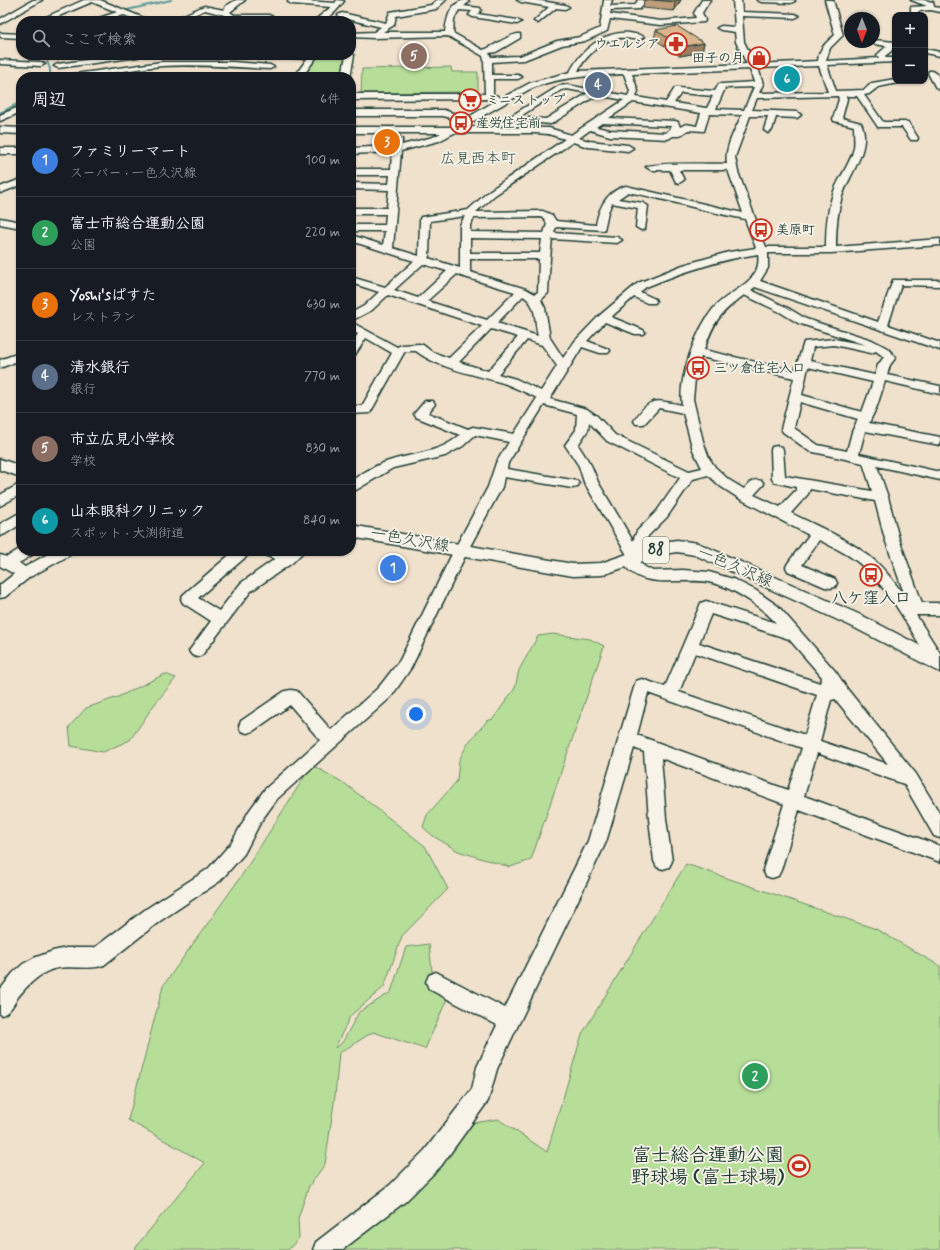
<!DOCTYPE html>
<html lang="ja">
<meta charset="utf-8">
<style>
body{margin:0;font-family:Mynerve,"Klee One",sans-serif;background:#242831;color:#f1f3f6}
.controls{position:absolute;right:12px;top:12px;display:grid;overflow:hidden;border-radius:8px;box-shadow:0 1px 3px #0004}
.controls button{width:36px;height:36px;display:grid;place-items:center;padding:0;border:0;border-bottom:1px solid #363941;background:#171b24;color:#f1f3f6;font:20px sans-serif}
.compass{position:absolute;left:844px;top:12px;width:36px;height:36px;border-radius:50%;background:#171b24;box-shadow:0 1px 3px #0004;rotate:180deg}
.you{position:absolute;left:416px;top:714px;width:14px;height:14px;margin:-10px;border:3px solid #fff;border-radius:50%;background:#1a73e8;box-shadow:0 0 0 6px #1a73e833}
.badge{display:grid;place-items:center;width:26px;height:26px;border-radius:50%;background:#c8321e;color:#fff;font-size:13px;font-weight:700}
.pin{position:absolute;translate:-50% -50%;border:2px solid #fff;box-shadow:0 1px 4px #0006}
.list{margin:0;padding:0;list-style:none}
h2{display:flex;justify-content:space-between;align-items:center;height:52px;margin:0;padding:0 16px;font-size:17px}
h2 small{font-size:13px;font-weight:400;color:#9ea1a6}
.list li{display:grid;grid-template-columns:26px 1fr auto;gap:12px;align-items:center;box-sizing:border-box;height:72px;padding:0 16px;border-top:1px solid #363941}
.list b{display:block;font-size:15px;white-space:nowrap}
.list p{margin:0;font-size:13px;white-space:nowrap;color:#9ea1a6}
.list em{font-size:13px;font-style:normal;color:#9ea1a6}
.icon{flex:none;width:22px;height:22px;fill:none;stroke:currentColor;stroke-width:2;stroke-linecap:round;stroke-linejoin:round}
.map{position:relative;flex:none;width:940px;height:1250px;overflow:hidden}
.search{position:absolute;background:#171b24;box-shadow:0 1px 3px #0004;left:16px;top:16px;width:340px;height:44px;display:flex;align-items:center;gap:10px;box-sizing:border-box;padding:0 14px;border-radius:16px;color:#9ea1a6;font-size:15px}
.panel{position:absolute;background:#171b24;box-shadow:0 1px 3px #0004;left:16px;top:72px;width:340px;height:484px;border-radius:16px}
.map>svg:first-child{display:block}
</style>
<div class="map">
<svg width="940" height="1250" viewBox="0 0 940 1250">
<rect width="100%" height="100%" fill="#f0e1cd"/>
<filter id="ink" filterUnits="userSpaceOnUse"><feTurbulence type="fractalNoise" baseFrequency=".025" numOctaves="2"/><feDisplacementMap in="SourceGraphic" scale="8" xChannelSelector="R" yChannelSelector="G"/><feConvolveMatrix kernelMatrix="1 2 1 2 8 2 1 2 1" color-interpolation-filters="sRGB"/></filter>
<g filter="url(#ink)">
<path fill="#b7de99" stroke="#6b8e66" d="M316,55H347L343,77H301Z
M451,67L452,72H478V92L361,93L362,69Z
M553,634L590,639L604,646L531,860L510,867L483,859L458,851L433,836L423,827L427,815L457,781L459,760L468,743L487,721L493,719L515,688L519,670L538,636Z
M165,674L176,678L154,705L130,740L103,752L71,746L69,727L86,708L118,697Z
M312,765L344,783L425,846L448,889L402,936L384,987L350,1016L335,1048L342,1043L359,1012L391,992L406,947L429,944L434,988L447,999L425,1049L373,1032L339,1053L335,1096L325,1164L309,1186L298,1218L299,1238L288,1250H135L138,1244L205,1163L128,1120L163,986L242,875Z
M686,864L876,929L940,966V1250H341L438,1170L468,1124L498,1119L547,1152L582,1034Z"/>
<g fill="none" stroke-linecap="round" stroke-linejoin="round">
<path stroke="#5d999a" stroke-width="2" d="M125,14L127,10L171,0
M45,55L50,69V77
M0,113L21,102"/>
<g stroke="#1f3d34" stroke-width="3">
<path id="minor" d="M33,0H42L0,24V19Z
M84,0H100L151,21H140L124,15L102,21H90L117,12L92,2L47,21H37Z
M236,0H245L230,12L234,15H269L273,17L269,19H241L243,21H234L224,15L205,10L180,21H170L204,6L224,10L226,6Z
M289,0L335,3L337,0L344,1C336,12 328,21 314,21L331,7L292,4L288,2Z
M437,0H446L436,9L396,16L394,25L383,32H445C447,18 450,2 466,0L469,2L464,6L480,8L481,10L478,14L517,20L521,22L517,24L473,17L469,15L472,11L459,10L454,19L453,33L483,50C494,47 510,33 520,34V38L496,52L489,53L491,57L520,56L557,41L580,37L600,28L604,0H612L610,6L635,5L638,0H646L640,9L611,10L610,14L661,21L696,18L694,13L702,0H710L702,13L705,20L704,22L661,25L610,19L607,31L585,41L562,45L524,60L492,62V75H518L522,77L518,79H493V94L502,98L530,83L570,72C581,50 604,31 629,33C634,34 640,34 644,37C638,42 627,37 619,38C603,39 585,57 578,71L747,64L736,42L735,32L721,30L717,28L721,26L735,27L733,0H741L742,12L795,14L799,16L795,18L742,16L744,42L755,64L818,61C819,48 826,43 835,35L825,0H833L843,35L830,48L826,61L879,58L877,55L887,46L874,44L870,42H874V40L895,42V48L885,56L886,58H895V62L827,65L836,91L864,90L872,83L895,79V81H899L898,83L878,87L869,94L864,95L883,122H908L918,138L917,140H911L902,127H878L857,96H846L847,99L842,118L861,123C873,149 847,176 841,200C837,215 836,231 836,247L940,239V245L831,253H768V268L760,281L878,322L893,280H940V286L901,285L888,325L940,343V350L755,287L751,290L788,308L806,319L872,340L887,348L896,357L890,365L887,375L940,386V394L885,381L877,406L869,423L940,437V445L865,431L859,454L940,472V480L877,466L888,497L899,539L922,603H940V615H916L940,653V671L934,669C912,633 892,591 859,563C847,553 833,547 819,540L802,565L835,579L837,583L835,587L830,588L825,587L788,571L786,567L788,563L809,535L740,499L720,486L708,475L693,479L667,517L648,536L642,557L638,561L645,567L653,571L683,570L709,572L733,579L755,590L778,606L836,672L848,690L916,774L940,814V838L934,836L904,784L817,753L804,796L940,846V862L799,810L781,870L778,876L772,878L766,876L763,870L784,804L661,758L666,819L672,861L669,867L663,869L657,867L654,861L649,819L644,752L634,748L606,842L497,1069L488,1101L441,1166L406,1201L342,1250H313L316,1242L390,1185L425,1150L472,1089L477,1067L497,1025L429,989L426,982L429,975L436,972L505,1008L588,841L636,681L642,679L665,687L701,603L706,601L776,623C761,606 731,586 708,582C679,577 639,592 621,560L623,556L627,555L584,482L579,466L565,445L576,430L577,414L544,405L508,463L507,469L572,480L577,481L579,484L577,487L572,488L504,477L502,487L468,550L411,668L391,697L277,799L261,821L244,854L220,881L160,921L104,965C87,972 65,962 46,972C35,978 26,987 18,997C13,1005 11,1011 2,1015L0,1014V990L13,973L23,964L34,958L53,951L66,948H94L146,909L208,869L232,842L249,811L265,789L320,740L290,705L253,731L247,733L241,731L239,726L241,721L285,691L291,690L297,691L331,730L379,687L400,660L454,550L488,487L496,463L509,442L475,435L463,446L445,456L393,468L351,493V481C361,474 374,466 386,462C411,453 439,454 460,435L416,417L414,414L425,401H433L435,404L428,413L468,429L473,427L514,434L537,398C527,393 516,388 506,384C478,375 439,369 416,351H405L370,413L351,414V406H362L392,353L366,338L355,355L351,356V344L358,334L351,330V322L397,347L402,345L419,344L423,345L432,352L449,358L482,326L388,295L372,310L351,321V313L364,306L379,292L351,283V277L385,287L414,261L351,241V235L383,245L385,231H351V225H385L386,214H351V208H387L389,190L351,189V183L389,184L390,175H351V169H391L392,152L351,154V148L393,146L394,139L398,136L402,139V145L433,137L441,133H351V127H450L461,121L443,116H351V110H444L467,118L497,100L489,99L351,100V94H485L484,60L483,56L448,36L374,38L351,37V33L374,32L381,27L339,17L338,15L342,13L386,23L390,12L431,5ZM819,66L828,92L759,93L763,84L758,68ZM750,69L754,82L722,84H719L715,91L678,88H675L666,102L636,97L638,91L632,74ZM624,74L630,91L628,96L567,85L559,86L503,121L504,123H510L561,90L567,89L588,93L546,119L527,118L526,120L527,122L551,124L597,95L624,100L571,135L549,128L463,127L530,89C560,76 591,76 624,74ZM754,87L744,110L716,109L725,88ZM681,93L713,96L707,108H706L674,103ZM838,96L839,99L833,119L834,121L854,126C854,134 855,141 854,148C850,165 838,178 833,194C827,211 826,229 826,247H766L738,172L735,157L750,116H768L764,130L768,133L772,130L776,117L797,118L801,115L797,112L752,110L757,98ZM633,102L701,113L697,126L686,124L680,127L678,122L675,121L609,118ZM709,114L742,115C735,130 724,148 727,164C714,164 652,162 646,167L651,170H670L676,182L679,183L684,180L679,170H728L743,213L626,186C607,191 599,207 596,225L556,221L552,215L543,211L476,212L495,195L573,142L588,147L628,151L633,148L628,145L589,141L579,138L590,130L610,136L668,139L673,136H679L688,130L704,131ZM602,123L671,126V128L666,133L610,130L596,127ZM454,133H535L548,134L565,139L489,191L468,210L421,217L420,219L419,256L393,248L401,151L439,141ZM628,192C667,199 706,212 745,219L756,248L729,252L683,265L638,283L599,316L575,341L563,358L550,338L545,308L541,300L548,293L550,258L552,239L617,243L622,240L617,237L554,233L556,227L604,230L608,212L612,203L638,208L636,227L641,230L645,229L648,206L643,203L618,199ZM465,216L460,225V268L428,258L429,256L430,221ZM541,217L545,219L547,224L544,233L470,232V225L474,218ZM470,238L542,239L540,253H470ZM758,254C763,284 728,290 713,309C696,330 678,378 682,405C655,400 650,396 634,421L636,424H644L659,408L683,413L693,450L702,468L689,471L615,435L597,416L587,409L550,399L582,347L600,353H608L610,351L608,349L587,341L605,322L635,334H643L645,332L643,330L611,317L634,297L647,303H655L656,301L655,299L640,292L646,287C683,272 718,260 758,254ZM470,259H539L538,292L535,294L526,289L470,272ZM423,264L447,271L418,298L394,290ZM457,274L461,276L515,292L487,320L427,301ZM744,295L780,312L798,323L866,345L834,339L804,342L795,371L704,350C714,321 719,314 744,295ZM523,296C538,305 534,321 538,336L497,323ZM491,329L518,337L488,371L459,362ZM527,340L542,345L557,366L541,391L516,379L498,374ZM834,345L871,353L876,351L884,357L878,365L875,375L810,361L813,347ZM701,357L794,378L781,429L783,432L809,451L863,463L872,491L785,476L783,450L782,447L777,446L772,447L771,450L772,479L774,482L796,487V490L780,507L754,495L764,484L762,481C753,478 750,483 744,489L729,480L715,467L709,458L703,441L693,399L695,379ZM808,367L873,382L862,412L802,395ZM800,402L858,419L852,432L847,451L818,445L794,428ZM589,422L607,441L680,478L657,511L637,531L633,541L598,482L591,465L578,445L588,430ZM810,489L875,501L885,539L906,599C895,582 882,565 865,553C844,537 814,525 791,513L808,494ZM711,614L789,639L822,677L820,683L699,643ZM695,653L817,695L805,735L679,692ZM648,693L802,748L788,790L637,735ZM836,699V700L888,764L820,741L831,700Z
M517,0H535L565,5L569,7L565,9L556,8L538,23L534,21L549,7L521,2Z
M757,0H794L795,1L791,3L761,2Z
M911,0H923L933,2L934,7L940,8V12L931,10L918,11L919,15H911V7L927,6Z
M0,33L21,34V38L0,37Z
M925,49L940,52V56L925,53Z
M351,53L354,55L350,77H342L346,55H351Z
M121,55H142L138,57L58,68L54,66L58,64Z
M279,55H318L302,77H294L307,59L283,57Z
M0,60L41,62L45,64L41,66L0,64Z
M162,62H233L270,65L274,67L270,69C234,67 198,64 162,66C129,69 97,77 64,77L68,75Z
M929,71H932C940,73 940,83 940,90L936,88L928,73Z
M21,106V112L0,121V115Z
M0,127L21,128V134L0,133Z
M0,148H21V154H0Z
M21,179V185L0,193V187Z
M0,218L21,222V228L0,224Z
M16,354L21,355V364L15,362L0,368V360Z
M21,483V494L0,506V495Z
M21,512V524L5,534L0,536V524Z
M21,548V551H34L32,555L19,563L25,567L53,551H72L70,555L30,577L5,597L0,598V585L14,574L0,566V555L7,557Z
M234,551H250L248,555L198,598L219,611L241,583L275,559L265,555L263,551H304L292,563L251,591L202,655L197,657L192,655L189,651L192,647L211,621L183,603L181,599L183,595Z"/>
</g>
<g stroke="#1f3d34" stroke-width="3">
<path id="major" d="M0,459L21,466V477L0,470Z
M351,525L573,564L601,563L662,542L677,540L698,543L863,616L940,656V672L851,626L695,555L677,552L664,554L602,575L573,576L351,537Z"/>
</g>
<use href="#minor" fill="#f7f3e8" fill-rule="evenodd"/>
<use href="#major" fill="#f7f3e8" fill-rule="evenodd"/>
</g>
<path fill="#bf9d7a" stroke="#1f3d34" d="M644,0H681L674,11L643,8Z
M656,30L704,43L702,52L680,56L654,39Z"/>
<path fill="#9b7f63" stroke="#1f3d34" d="M677,0H681L674,11L675,2Z
M704,43L702,52L680,56L681,47Z"/>
<path fill="#deb68e" stroke="#1f3d34" d="M654,0H677L675,2Z
M677,26L704,43L681,47L656,30Z"/>
</g>
<defs>
<g id="pharmacy-ring" transform="scale(1.15)"><circle r="9.5" fill="#f7f3e8" stroke="#c8321e" stroke-width="1.5"/><path d="M-2-6h4v4h4v4h-4v4h-4v-4h-4v-4h4Z" fill="#c8321e"/></g>
<g id="shop-ring" transform="scale(1.15)"><circle r="9.5" fill="#f7f3e8" stroke="#c8321e" stroke-width="1.5"/><path d="M-5-2.5h2.3a2.7 3.5 0 0 1 5.4 0H5L5.5 6h-11ZM-1.5-2.5h3a1.5 2.3 0 0 0-3 0Z" fill="#c8321e"/></g>
<g id="supermarket-ring" transform="scale(1.15)"><circle r="9.5" fill="#f7f3e8" stroke="#c8321e" stroke-width="1.5"/><path d="M-6-5.5h2.5l.6 2H6L4.5 2H-2.5L-4.4-4H-6ZM-1.5 3.2a1.3 1.3 0 1 0 .1 0ZM3 3.2a1.3 1.3 0 1 0 .1 0Z" fill="#c8321e"/></g>
<g id="bus-ring" transform="scale(1.15)"><circle r="9.5" fill="#f7f3e8" stroke="#c8321e" stroke-width="1.5"/><path d="M-5-6H5V4H4V6H2V4H-2V6H-4V4H-5ZM-3.5-4V0h7V-4ZM-3.5 1.2v1.5H-2V1.2ZM2 1.2v1.5H3.5V1.2Z" fill="#c8321e"/></g>
<g id="stadium-ring" transform="scale(1.15)"><circle r="9.5" fill="#f7f3e8" stroke="#c8321e" stroke-width="1.5"/><path d="M0-5a6.5 5 0 1 0 0 10a6.5 5 0 1 0 0-10ZM-3.5-1.8h7v3.6h-7Z" fill="#c8321e"/></g>
</defs>
<g fill-rule="evenodd">
<use href="#pharmacy-ring" x="676" y="44"/>
<use href="#shop-ring" x="759" y="58"/>
<use href="#supermarket-ring" x="470" y="100"/>
<use href="#bus-ring" x="461" y="123"/>
<use href="#bus-ring" x="761" y="230"/>
<use href="#bus-ring" x="698" y="368"/>
<use href="#bus-ring" x="871" y="575"/>
<use href="#stadium-ring" x="799" y="1166"/>
</g>
<g text-anchor="middle" dominant-baseline="central" stroke-width="3.5" stroke-linejoin="round" paint-order="stroke">
<g font-size="13" font-weight="bold" fill="#1f3d34" stroke="#f7f3e8" text-anchor="start">
<text x="660" y="44" text-anchor="end">ウエルシア</text>
<text x="744" y="58" text-anchor="end">田子の月</text>
<text x="486" y="100">ミニストップ</text>
<text x="476" y="123">産労住宅前</text>
<text x="776" y="230">美原町</text>
<text x="714" y="368">三ツ倉住宅入口</text>
</g>
<g font-size="15" fill="#1f3d34" stroke="#f7f3e8">
<text x="478" y="159">広見西本町</text>
</g>
<rect fill="#f7f3e8" stroke="#60746a" stroke-width="1" x="643" y="537" width="26" height="26" rx="3"/>
<g font-size="15" font-weight="bold" fill="#1f3d34">
<text x="656" y="550">88</text>
</g>
<g font-size="16" fill="#1f3d34" stroke="#f7f3e8">
<text transform="translate(410 540) rotate(10)">一色久沢線</text>
<text transform="translate(735 567) rotate(23)">一色久沢線</text>
</g>
<g font-size="16" font-weight="bold" fill="#1f3d34" stroke="#f7f3e8">
<text x="871" y="598">八ケ窪入口</text>
</g>
<g font-size="19" font-weight="bold" fill="#1f3d34" stroke="#f7f3e8" text-anchor="end">
<text x="784" y="1155">富士総合運動公園<tspan x="784" dy="22">野球場 (富士球場)</tspan></text>
</g>
</g>
</svg>
<div class="controls">
<button>+</button>
<button>−</button>
</div>
<svg class="compass" viewBox="-18 -18 36 36"><path d="M0-13l5 13h-10z" fill="#e53935"/><path d="M0 13l5-13h-10z" fill="#9ea1a6"/></svg>
<div class="you"></div>
<div class="pin badge" style="left:393px;top:568px;background:#3f7fe0">1</div>
<div class="pin badge" style="left:755px;top:1076px;background:#2e9e5b">2</div>
<div class="pin badge" style="left:387px;top:142px;background:#e8710a">3</div>
<div class="pin badge" style="left:598px;top:85px;background:#5c6f8a">4</div>
<div class="pin badge" style="left:414px;top:56px;background:#8d6e63">5</div>
<div class="pin badge" style="left:787px;top:79px;background:#0f9aa8">6</div>
<div class="search"><svg class="icon" aria-label="search" viewBox="0 0 24 24"><circle cx="10" cy="10" r="6"/><path d="M15 15l6 6"/></svg>ここで検索</div>
<section class="panel">
<h2>周辺<small>6件</small></h2>
<ul class="list">
<li><span class="badge" style="background:#3f7fe0">1</span><div><b>ファミリーマート</b><p>スーパー · 一色久沢線</p></div><em>100 m</em></li>
<li><span class="badge" style="background:#2e9e5b">2</span><div><b>富士市総合運動公園</b><p>公園</p></div><em>220 m</em></li>
<li><span class="badge" style="background:#e8710a">3</span><div><b>Yoshi'sぱすた</b><p>レストラン</p></div><em>630 m</em></li>
<li><span class="badge" style="background:#5c6f8a">4</span><div><b>清水銀行</b><p>銀行</p></div><em>770 m</em></li>
<li><span class="badge" style="background:#8d6e63">5</span><div><b>市立広見小学校</b><p>学校</p></div><em>830 m</em></li>
<li><span class="badge" style="background:#0f9aa8">6</span><div><b>山本眼科クリニック</b><p>スポット · 大渕街道</p></div><em>840 m</em></li>
</ul>
</section>
</div>
